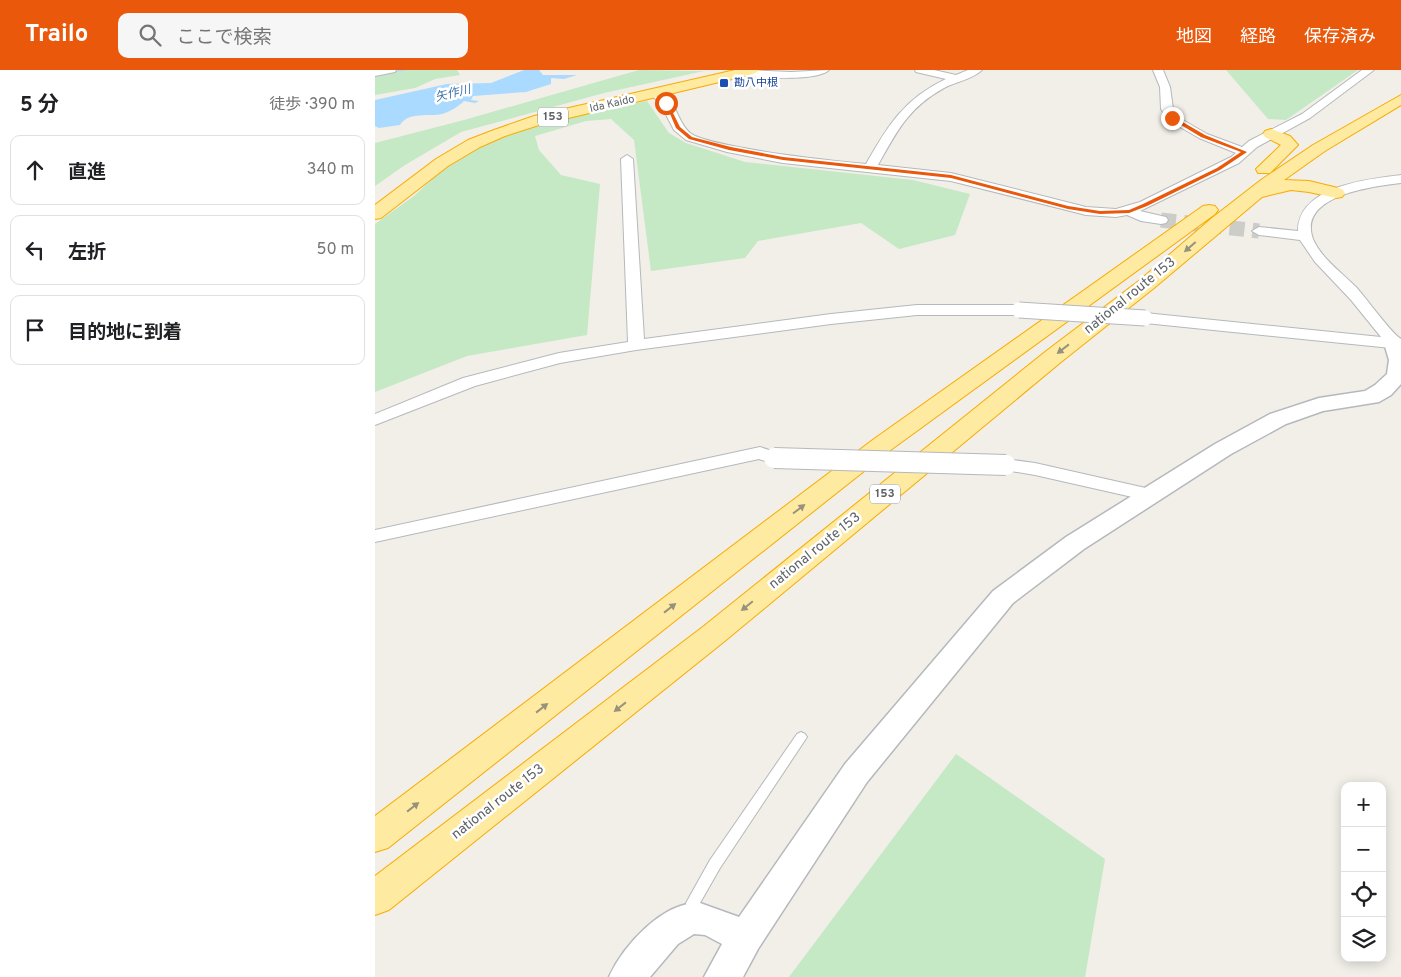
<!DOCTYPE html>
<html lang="ja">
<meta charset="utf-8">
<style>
body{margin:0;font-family:Overpass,"Noto Sans JP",sans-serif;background:#f6f6f6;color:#202124}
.controls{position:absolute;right:15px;bottom:15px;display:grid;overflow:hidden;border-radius:10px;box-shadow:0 2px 12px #0003}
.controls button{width:45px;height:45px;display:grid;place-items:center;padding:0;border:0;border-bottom:1px solid #e0e0e0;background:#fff;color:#202124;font:25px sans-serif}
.stop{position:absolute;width:15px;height:15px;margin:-11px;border:4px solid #ea580c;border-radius:50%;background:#fff}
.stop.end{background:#ea580c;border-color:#fff;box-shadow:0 1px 5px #0008}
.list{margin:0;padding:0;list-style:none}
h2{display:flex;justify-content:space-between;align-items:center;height:65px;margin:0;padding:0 20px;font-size:21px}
h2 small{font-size:16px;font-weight:400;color:#757577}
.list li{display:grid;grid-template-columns:32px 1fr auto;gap:15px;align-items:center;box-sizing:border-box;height:70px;margin:0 10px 10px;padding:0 10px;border:1px solid #e0e0e0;border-radius:10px}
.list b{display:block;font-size:19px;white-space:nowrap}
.list em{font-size:16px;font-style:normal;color:#757577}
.icon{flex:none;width:28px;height:28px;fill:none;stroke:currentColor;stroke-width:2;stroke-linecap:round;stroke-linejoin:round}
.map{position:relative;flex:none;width:1026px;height:907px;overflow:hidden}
header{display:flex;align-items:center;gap:30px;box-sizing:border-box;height:70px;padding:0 25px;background:#ea580c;color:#fff}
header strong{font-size:24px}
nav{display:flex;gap:28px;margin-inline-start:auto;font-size:18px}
.search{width:350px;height:45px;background:#f6f6f6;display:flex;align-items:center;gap:12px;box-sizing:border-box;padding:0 18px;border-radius:10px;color:#757577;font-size:19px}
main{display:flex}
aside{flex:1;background:#fff}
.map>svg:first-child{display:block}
</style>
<header>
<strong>Trailo</strong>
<div class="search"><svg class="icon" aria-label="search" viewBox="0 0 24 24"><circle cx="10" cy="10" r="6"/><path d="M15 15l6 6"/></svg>ここで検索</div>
<nav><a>地図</a><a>経路</a><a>保存済み</a></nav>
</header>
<main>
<aside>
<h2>5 分<small>徒歩 · 390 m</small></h2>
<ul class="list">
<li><svg class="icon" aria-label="ahead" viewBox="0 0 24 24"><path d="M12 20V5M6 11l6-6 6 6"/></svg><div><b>直進</b></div><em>340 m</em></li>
<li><svg class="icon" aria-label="left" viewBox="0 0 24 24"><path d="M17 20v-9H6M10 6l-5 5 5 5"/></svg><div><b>左折</b></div><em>50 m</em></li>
<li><svg class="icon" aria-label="arrive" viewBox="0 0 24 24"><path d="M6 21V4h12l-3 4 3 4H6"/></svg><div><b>目的地に到着</b></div></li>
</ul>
</aside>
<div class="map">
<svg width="1026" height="907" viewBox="0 0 1026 907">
<rect width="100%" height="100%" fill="#f1efe8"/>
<path fill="#c5e8c5" d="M33,0H82L85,5L60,9L40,18L0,25V5Z
M264,0L329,1L229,23L86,62L30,95L0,116V73L89,50Z
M851,0H983L911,50L893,49Z
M272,31L294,63L311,73L370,92L538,110L595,124L580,165L524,179L486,153L383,171L370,188L276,201L259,70L236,49L211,51L160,66L164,80L186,105L225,114L212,265L92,286L0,322V154L39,126L78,90L122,68L195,47Z
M581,684L730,789L710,907H414Z"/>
<path fill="#aadaff" d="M149,0H164L168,5H202L189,9L176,8V14L151,22L98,26L96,30L104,31L100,33L89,31C84,36 75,42 67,44C54,47 34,41 25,55L4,58L0,56V30L72,14L116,13Z"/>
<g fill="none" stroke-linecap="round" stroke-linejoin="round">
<path fill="#aadaff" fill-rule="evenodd" d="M24,0H33L0,6V4Z"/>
<path stroke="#ccccc8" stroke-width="15" stroke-dasharray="15 8" stroke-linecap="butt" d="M786,150L884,161"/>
<g stroke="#b5b8bc" stroke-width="2">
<path id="service" d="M426,662L430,664L432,667L430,670L345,798L325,833L327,847L325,851L320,853L315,851L311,833L335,790L422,664Z"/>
</g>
<g stroke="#b5b8bc" stroke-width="2">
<path id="minor" d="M0,0H21L20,2L0,6Z
M370,0L416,2L454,0C441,12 386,7 368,6L363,3Z
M540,0H559L581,5L593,0H607C598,9 580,12 569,18C533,38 522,61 503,95L576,103L711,137L741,139L765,132L856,87L861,83L824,68L793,50L786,39L785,17L778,0H788L795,17L798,39L801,46L832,64L867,77L874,71L927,44L987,0H999L935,48L882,77L864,93L765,141L791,147L793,150L791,153L786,154L766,151L752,145L741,147L711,145L576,111L408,93L352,82L311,70L299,60L286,35L276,24L281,21C303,26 301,57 320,66C335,72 353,75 369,78C410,86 450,90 491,94C513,55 529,29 571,9L541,2Z
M252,85L258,89L269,269L456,244L542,235H644L649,237L652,240L649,243L644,245H542L456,254L261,280L185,293L100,316L0,355V344L88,308L184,283L253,272L246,89Z
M1026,105V113C1000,116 922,125 938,169C946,188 967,203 981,217C992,229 1016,263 1026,269V279L770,253L764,251L762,248L764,245L770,243L1006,267L976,230L940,192L925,170L884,165L877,161L884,157L923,161C923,116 993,109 1026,105Z
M385,377L406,384L408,388L406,392L399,394L384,389L0,472V460Z
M631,389L660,393L775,419L782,421L785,425L782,429L775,431L660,405L624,399L622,395L624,391Z"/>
</g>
<g stroke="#b5b8bc" stroke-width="3">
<path id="tertiary" d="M1019,267L1026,269V314L1016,325L1004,332L948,341L911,354L856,384L709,479L638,533L492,712L383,879L368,907H329L347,874L330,865L319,864L303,874L275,907H234C248,876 288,831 325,833L364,847L470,694L618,521L691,467L840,374L895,344L944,328L990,321L1000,315L1012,304L1014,290L1009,273L1012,269Z"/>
</g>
<g stroke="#f9ab00" stroke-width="2">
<path id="trunk" d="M360,0H385L378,4L164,55L130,66L105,77L73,96L6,148L0,149V135L61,89L93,70L119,60L159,46Z
M1026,25V35L950,81L909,110L934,111L967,119L970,123L967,127L961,128L934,122L916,120L887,127L779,218L686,292L351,570L14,840L0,845V806L329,556L670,282L765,210L837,148L886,110L938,75Z
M896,59L915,66L923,75L895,103H883L881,99L906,75L890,67L888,64L890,61Z
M834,135L840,136L843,140L840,144L517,379L13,778L0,782V746L499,369L828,136Z"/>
</g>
<use href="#service" fill="#fff" fill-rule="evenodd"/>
<use href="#minor" fill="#fff" fill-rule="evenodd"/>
<use href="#tertiary" fill="#fff" fill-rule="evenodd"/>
<use href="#trunk" fill="#feeaa1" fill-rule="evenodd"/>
<g stroke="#b5b8bc" stroke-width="17" stroke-linecap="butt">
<path id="minor-bridge-far1" d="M644,240L770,248"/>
</g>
<g stroke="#b5b8bc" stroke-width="22" stroke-linecap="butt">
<path id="minor-bridge" d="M399,388L631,395"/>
</g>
<use href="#minor-bridge-far1" stroke="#fff" stroke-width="15"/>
<use href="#minor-bridge" stroke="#fff" stroke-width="20"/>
</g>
<defs><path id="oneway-solid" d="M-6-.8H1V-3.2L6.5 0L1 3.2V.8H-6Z" transform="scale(1.25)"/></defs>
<g fill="#97927c">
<use href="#oneway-solid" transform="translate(815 177) rotate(139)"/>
<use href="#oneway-solid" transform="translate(688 279) rotate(142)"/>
<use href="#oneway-solid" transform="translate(424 439) rotate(-37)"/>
<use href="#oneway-solid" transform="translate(372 536) rotate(141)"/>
<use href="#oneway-solid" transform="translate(295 538) rotate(-38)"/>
<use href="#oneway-solid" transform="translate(245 637) rotate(142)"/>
<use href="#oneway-solid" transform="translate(167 638) rotate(-38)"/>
<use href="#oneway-solid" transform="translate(38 737) rotate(-38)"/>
</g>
<path fill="#ea580c" d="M290,32L293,33L305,57L317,67L356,77L408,87L576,105L693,136L725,141L754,140L768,134L842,98L866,82L826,67L796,49V47H799L830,65L872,82L845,100L772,136L754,143L725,144L693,139L576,108L408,90L354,80L314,69L301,58Z"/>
<rect fill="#1a4fb4" stroke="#fff" stroke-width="2" x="344" y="8" width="10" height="10" rx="2.5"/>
<g text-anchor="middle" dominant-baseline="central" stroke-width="5" stroke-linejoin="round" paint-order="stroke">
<g font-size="11" fill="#164399" stroke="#fff" text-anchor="start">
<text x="359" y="13">勘八中根</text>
</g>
<g font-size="11" fill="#5f6368" stroke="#fff">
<text transform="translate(237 34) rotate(-13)">Ida Kaido</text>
</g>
<g font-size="12" font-style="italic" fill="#4174aa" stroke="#fff">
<text transform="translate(78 24) rotate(-14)">矢作川</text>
</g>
<g fill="#fff" stroke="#8f9295" stroke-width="1">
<rect x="163" y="37.5" width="30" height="19" rx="4"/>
<rect x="495" y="414.5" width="30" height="19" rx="4"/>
</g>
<g font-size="12" font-weight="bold" fill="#5f6368">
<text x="178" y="47">153</text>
<text x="510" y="424">153</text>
</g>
<g font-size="14" fill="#5f6368" stroke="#fff">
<text transform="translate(755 226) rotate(-39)">national route 153</text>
<text transform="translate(440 481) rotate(-39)">national route 153</text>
<text transform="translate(123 732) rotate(-38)">national route 153</text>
</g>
</g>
</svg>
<div class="controls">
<button>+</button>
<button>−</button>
<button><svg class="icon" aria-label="locate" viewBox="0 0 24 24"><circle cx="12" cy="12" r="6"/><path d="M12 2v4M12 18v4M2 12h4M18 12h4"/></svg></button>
<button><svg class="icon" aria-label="layers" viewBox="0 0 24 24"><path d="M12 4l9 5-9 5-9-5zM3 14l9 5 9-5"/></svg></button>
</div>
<div class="stop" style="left:291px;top:33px"></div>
<div class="stop end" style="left:797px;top:48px"></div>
</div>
</main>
